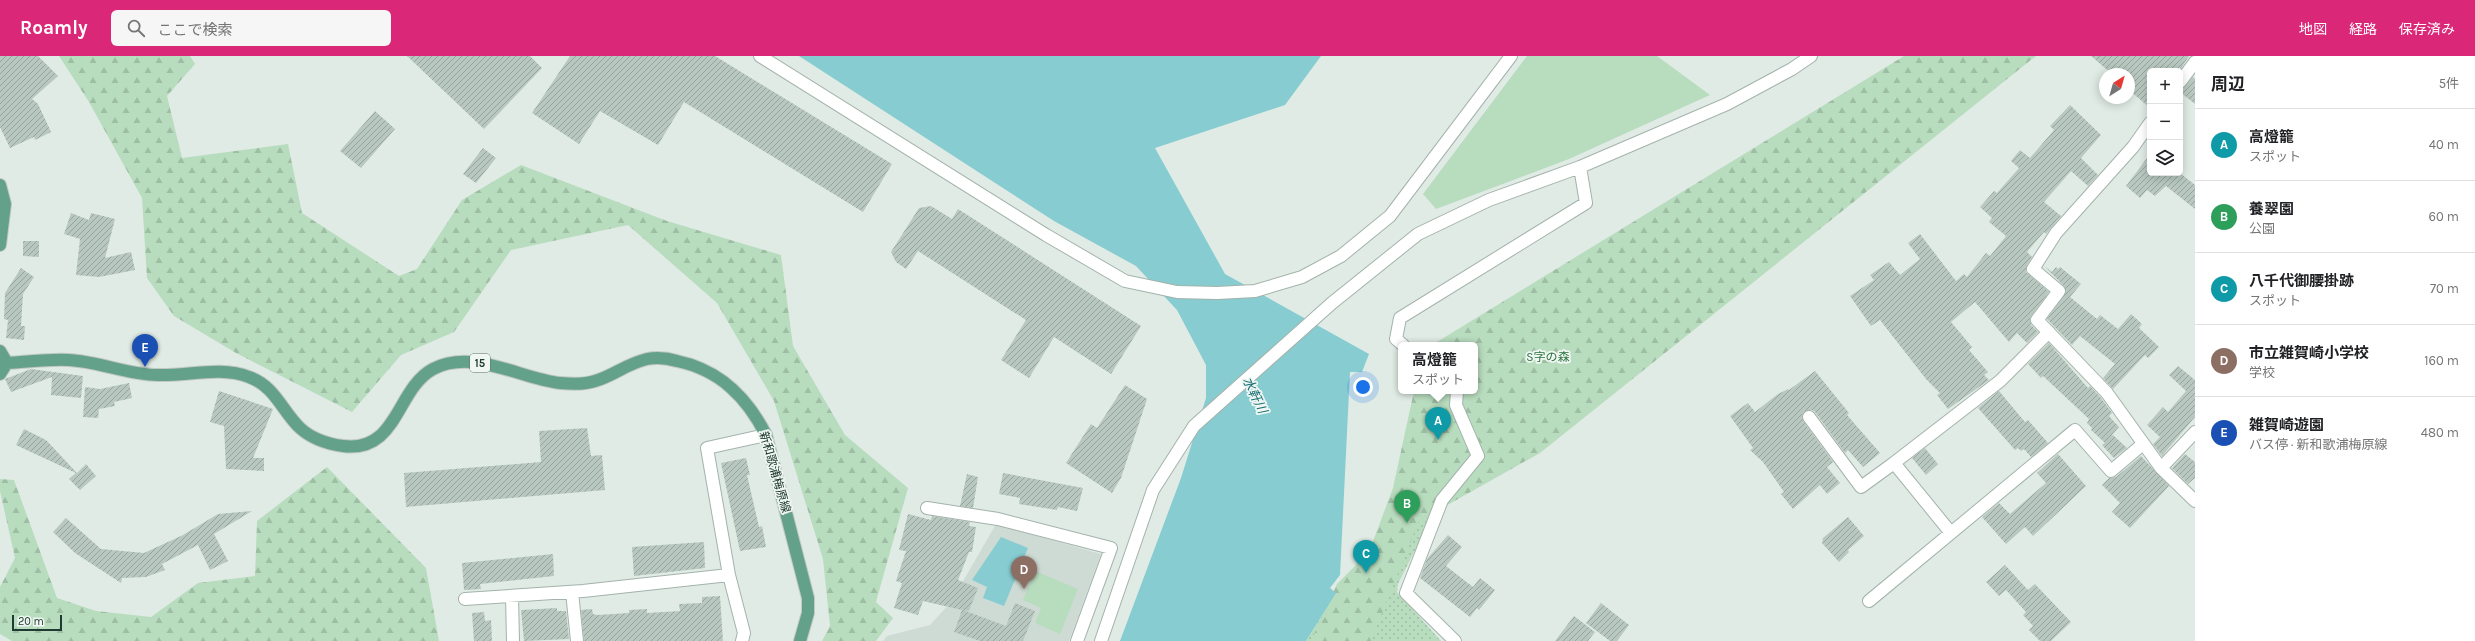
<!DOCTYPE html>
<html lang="ja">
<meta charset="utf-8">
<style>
body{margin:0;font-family:Karla,"Noto Sans JP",sans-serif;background:#f6f6f6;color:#202124}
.controls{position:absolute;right:12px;top:12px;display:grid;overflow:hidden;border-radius:6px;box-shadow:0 2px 10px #0003}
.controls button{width:36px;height:36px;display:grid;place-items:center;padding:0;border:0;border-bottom:1px solid #e0e0e0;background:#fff;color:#202124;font:20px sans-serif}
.compass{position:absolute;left:2099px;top:12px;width:36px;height:36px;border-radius:50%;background:#fff;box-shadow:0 2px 10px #0003;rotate:37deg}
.scale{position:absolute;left:12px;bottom:10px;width:50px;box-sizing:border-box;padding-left:4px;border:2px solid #203b31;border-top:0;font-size:11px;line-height:14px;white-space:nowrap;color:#203b31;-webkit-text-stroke:3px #f0f7f3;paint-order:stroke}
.you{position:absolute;left:1363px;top:331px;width:14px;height:14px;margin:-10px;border:3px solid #fff;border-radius:50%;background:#1a73e8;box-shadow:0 0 0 6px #1a73e833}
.badge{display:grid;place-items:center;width:26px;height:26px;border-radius:50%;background:#db2777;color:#fff;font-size:13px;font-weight:700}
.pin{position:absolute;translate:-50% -33px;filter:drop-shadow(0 1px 2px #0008)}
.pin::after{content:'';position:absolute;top:21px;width:14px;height:12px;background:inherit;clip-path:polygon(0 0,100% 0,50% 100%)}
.popup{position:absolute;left:1398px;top:286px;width:80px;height:52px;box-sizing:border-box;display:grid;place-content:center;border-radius:6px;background:#fff;filter:drop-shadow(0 1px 3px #0005);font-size:13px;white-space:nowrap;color:#757577}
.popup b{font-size:15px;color:#202124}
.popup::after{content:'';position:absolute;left:50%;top:100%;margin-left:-8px;border:8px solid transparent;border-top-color:#fff}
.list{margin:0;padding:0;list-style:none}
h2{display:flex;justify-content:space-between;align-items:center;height:52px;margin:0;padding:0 16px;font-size:17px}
h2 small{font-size:13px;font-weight:400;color:#757577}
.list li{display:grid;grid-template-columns:26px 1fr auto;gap:12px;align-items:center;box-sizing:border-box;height:72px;padding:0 16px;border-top:1px solid #e0e0e0}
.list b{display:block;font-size:15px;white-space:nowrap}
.list p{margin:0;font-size:13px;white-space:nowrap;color:#757577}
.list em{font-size:13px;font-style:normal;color:#757577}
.icon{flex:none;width:22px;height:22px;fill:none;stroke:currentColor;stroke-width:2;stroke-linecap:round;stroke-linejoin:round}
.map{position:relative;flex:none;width:2195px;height:585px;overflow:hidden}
header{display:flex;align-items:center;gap:24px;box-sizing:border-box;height:56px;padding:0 20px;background:#db2777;color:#fff}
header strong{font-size:19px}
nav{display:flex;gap:22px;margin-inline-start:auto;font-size:14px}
.search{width:280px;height:36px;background:#f6f6f6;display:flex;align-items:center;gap:10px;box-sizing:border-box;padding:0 14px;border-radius:6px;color:#757577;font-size:15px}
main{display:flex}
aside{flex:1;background:#fff}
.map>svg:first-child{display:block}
</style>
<header>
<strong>Roamly</strong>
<div class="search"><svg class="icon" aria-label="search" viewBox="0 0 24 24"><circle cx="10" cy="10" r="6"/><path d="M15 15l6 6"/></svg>ここで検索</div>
<nav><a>地図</a><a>経路</a><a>保存済み</a></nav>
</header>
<main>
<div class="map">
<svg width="2195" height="585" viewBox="0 0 2195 585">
<defs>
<pattern id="grass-dots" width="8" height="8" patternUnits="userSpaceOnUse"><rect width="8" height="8" fill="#b8dcbe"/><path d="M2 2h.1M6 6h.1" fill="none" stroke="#9ebea4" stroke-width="1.8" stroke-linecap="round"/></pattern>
<pattern id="forest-firs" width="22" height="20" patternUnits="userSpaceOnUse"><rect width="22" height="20" fill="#b8dcbe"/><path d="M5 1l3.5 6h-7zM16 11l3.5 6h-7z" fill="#9ebea4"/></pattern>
<pattern id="building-hatch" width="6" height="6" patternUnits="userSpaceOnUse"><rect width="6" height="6" fill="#b8c8c0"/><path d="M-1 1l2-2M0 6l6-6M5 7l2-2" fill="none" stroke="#95a49d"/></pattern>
</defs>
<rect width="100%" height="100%" fill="#e0ebe5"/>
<path fill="#cedbd4" d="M996,468L1101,498L1069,585H883L887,580L930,569L951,546Z"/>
<path fill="url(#grass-dots)" d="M1433,450L1420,484L1398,528L1397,536L1441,585H1306L1336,537Z"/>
<path fill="url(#forest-firs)" d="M59,0H190L195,8L167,40L182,102L288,88L302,157L399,220L417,213L462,144L521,109L667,165L781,199L793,290L845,379L908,432L876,546L893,562L876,585H822L830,570L823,503L774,345L717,247L628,169L511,194L454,276L401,299L352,356L236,297L174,260L147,222L142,142L89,46Z
M1904,0H2036L1540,397L1419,465L1371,585H1311L1337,528L1369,496L1393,432L1414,335H1475V289H1432Z
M327,411L426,512L439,585H12L0,578V531L15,502L0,435V423L14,424L57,542L96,555L151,561L198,527L255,520L257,465Z"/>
<path fill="#b8dcbe" d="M1527,0H1657L1710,39L1569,103L1436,153L1423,138Z
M1035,515L1078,533L1060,578L1035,567L1041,552L1023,544Z"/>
<path fill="#87ccd1" d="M799,0H1321L1285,49L1155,92L1225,218L1369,298L1362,316H1350L1340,519L1330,532L1336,537L1306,585H1120L1181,422L1206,342V309L1177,254L1136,210L1054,165Z
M1001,481L1028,492L1004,550L983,542L987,531L972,524Z"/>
<path fill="url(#building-hatch)" d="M0,0H38L58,20L32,43L38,48L51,76L35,84L34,81L10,92L0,71Z
M407,0H530L542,12L484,73Z
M570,0H715L892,108L863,156L684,46L658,89L600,55L579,88L532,57Z
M2091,0H2189L2180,14V11L2176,15H2150V52L2129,34V18H2112Z
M2193,21L2195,23V48L2180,36Z
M2070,49L2101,79L2081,102L2098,119L2088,130L2071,115L2044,146L2061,160L2046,178L2044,176L2027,196L2032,201L2027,209L2026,216L2049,236L2030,262L2031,269L2038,276L2027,287L2017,277L2009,286L1975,246L1951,266L1972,291L1969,294L1988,316L1984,319L1989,324L1948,353L1937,339L1940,337L1926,323L1880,264L1871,270L1850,240L1874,224L1870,219L1889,206L1900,219L1920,203L1908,187L1920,178L1956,225L1964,218L1967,221L1986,197L1990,200L2006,180L1989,166L1992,162L1980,151L1994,135L1997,137L2019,112L2011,105L2020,94L2030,102L2054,74L2050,70Z
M375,55L395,73L361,112L340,95Z
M483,92L496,102L476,127L463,118Z
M2150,98V117H2180L2195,129V153L2166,130L2155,140L2147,134L2140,142L2126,130Z
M931,150L952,163L958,153L1141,270L1111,318L1054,281L1029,322L1001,304L1026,264L918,195L906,213L896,206L891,196L919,152Z
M71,157L89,164L91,157L115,163L105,202L131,196L135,214L99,221L76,219L80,183L64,178Z
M23,185H39V201L23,200Z
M2044,210L2052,216L2056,211L2058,213L2060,211L2081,228L2070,241L2097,263L2100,259L2118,273L2131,258L2142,268L2139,272L2159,291L2148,302L2145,299L2113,333L2103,322L2115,308L2080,280L2072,289L2047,263L2066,236L2064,230Z
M21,212L34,221L23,238L21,270H25L24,284L6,282L8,264L4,263L5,237Z
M2049,287L2088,332L2090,330L2101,342L2112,357L2109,360L2119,371L2111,380L2113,379L2127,392L2114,402L2102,389L2105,387L2091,374L2092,372L2087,367L2089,363L2043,320L2041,322L2028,308Z
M2178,310L2195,324V361L2162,400L2153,388L2160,381L2147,369L2163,351L2168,356L2186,335L2169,319Z
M31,313L83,320L81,342L51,339L52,321L11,336L5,323Z
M1815,315L1849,357L1847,359L1880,397L1863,411L1848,394L1845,397L1815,356L1812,354L1805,355L1802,358L1803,365L1833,406L1827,411L1840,427L1827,438L1820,429L1793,453L1781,438L1784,436L1763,406L1750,394L1753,392L1730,360L1748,347L1755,356L1778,338L1788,333L1789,334Z
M129,327L132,342L114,346L115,350L99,353L98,362L83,361L85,331L100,333Z
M1125,329L1147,343L1121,422L1112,437L1066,407L1091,368L1097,372Z
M219,335L273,353L253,402H264V415L226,413L224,370L210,366Z
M1999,335L2025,366L2028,364L2048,387L2031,401L2024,393L2021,395L2018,392L2015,394L1978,352Z
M587,372L591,400L602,399L605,434L406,451L404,417L541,406L539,375Z
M24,373L46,384L77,417L86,408L96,420L80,434L69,423L76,417L16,389Z
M1925,392L1938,408L1926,419L1912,402Z
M2058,398L2086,430L2033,480L2025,471L2006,488L1982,461L1999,447L2010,458L2046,427L2037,417Z
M2185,398L2195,406V422L2188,428L2172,412Z
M2141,400L2169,430L2130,472L2112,456L2120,447L2102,429L2109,422L2116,421Z
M746,402L750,419H747L759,471L762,470L766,491L740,495L721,407Z
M1003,417L1083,432L1077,455L1058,451L1057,454L1019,448L1020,442L999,438Z
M967,418L978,421L973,452L960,450Z
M252,455L214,478L228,505L210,514L198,489L162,508L165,514L146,521L122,522L121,527L75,497L53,476L66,462L101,493L144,497L183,479L218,458Z
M908,458L931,464L932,460L970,466L969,470L976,471L972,496H969L958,524L978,532L969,555L963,554L1006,570L1015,547L1035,555L1023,585H980L954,576L962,554L923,545L918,559L894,552L902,527L896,525L906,495L899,494Z
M1848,461L1864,480L1848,494L1849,496L1839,506L1822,487L1823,482Z
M1448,479L1462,491L1446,510L1473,531L1480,522L1495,534L1479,554L1477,552L1470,561L1420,522L1427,503Z
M704,486L705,512L634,520L632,491Z
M553,498L554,520L480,528L481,533L464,534L462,507Z
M2005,509L2028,534L2035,528L2071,566L2051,585H2040L2029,574L2033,570L2023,559L2026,556L2006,534L1999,540L1986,526Z
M720,540L723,585H584L581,554L592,553L593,558L597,559L629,557V554L647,553V557L680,555L679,548L702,547V541Z
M1601,547L1629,569L1617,585H1610L1586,567Z
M557,552V555H566L569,583L524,585L521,554Z
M484,556L485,565L491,564L492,585H474L472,557Z
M1574,560L1595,576L1588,585H1555Z"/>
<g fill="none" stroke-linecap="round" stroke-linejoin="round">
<g stroke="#a3b3ab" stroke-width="14">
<path id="minor" d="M760,0L1046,179L1125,225L1177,236L1217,237L1255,235L1302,221L1341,200L1390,160L1511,0
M2180,26L2195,6
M2150,67L2133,91L2056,177L2033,213L2059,235L2037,264L2107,337L2161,412L2195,445
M1403,289L1396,283L1400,262L1586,147L1580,111
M1809,361L1861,431L1894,407L1951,477
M1890,410L2000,325L2049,276
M2161,412L2195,376
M927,452L998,463L1111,492L1077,585
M729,519L744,577L742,585
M572,536L577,585
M512,540L513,585
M465,543L583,535L729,519L707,392L766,379
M1869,545L2075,374L2111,415L2143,388
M1101,585L1153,434L1194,370L1332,247L1418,178L1489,144L1580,111L1727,48L1792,13L1811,0
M1455,585L1406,537L1442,444L1478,400L1456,349L1457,335"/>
</g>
<g stroke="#c1c8c5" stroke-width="14">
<path id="major" d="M0,129L5,148L0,189
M0,295L7,307
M7,307C27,306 48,303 68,304C98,305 128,319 158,319C188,320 220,310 249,321C275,330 282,355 300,372C312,383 328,388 343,390C398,397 396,333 433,313C473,292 521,323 560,327C571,328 584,329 595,325C613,320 628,307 647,303C657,301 667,302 677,305C720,314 747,341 766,379L808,542V557L800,585
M0,318L7,307"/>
</g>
<use href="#minor" stroke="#fff" stroke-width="12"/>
<use href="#major" stroke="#64a18b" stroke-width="12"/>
</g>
<g text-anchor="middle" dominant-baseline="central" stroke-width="3.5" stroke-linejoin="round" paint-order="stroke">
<rect fill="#f0f7f3" stroke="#5e736b" stroke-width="1" x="470" y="298" width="20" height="18" rx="3"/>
<g font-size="11" font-weight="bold" fill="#203b31">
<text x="480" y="307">15</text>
</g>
<g font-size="12" fill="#2b723f" stroke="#f0f7f3">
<text x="1548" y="301">S字の森</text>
</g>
<g font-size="12" fill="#203b31" stroke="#f0f7f3">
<text transform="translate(775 416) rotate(74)">新和歌浦梅原線</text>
</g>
<g font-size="13" font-style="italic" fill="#1b7077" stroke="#f0f7f3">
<text transform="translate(1255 339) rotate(64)">水軒川</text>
</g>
</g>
</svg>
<div class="controls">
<button>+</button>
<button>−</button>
<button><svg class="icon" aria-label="layers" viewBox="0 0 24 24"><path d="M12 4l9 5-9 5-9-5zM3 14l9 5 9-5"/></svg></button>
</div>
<svg class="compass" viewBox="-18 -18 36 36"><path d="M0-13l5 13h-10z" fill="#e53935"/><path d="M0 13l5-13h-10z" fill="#757577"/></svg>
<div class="scale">20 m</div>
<div class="you"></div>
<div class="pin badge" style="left:1438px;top:384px;background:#0f9aa8">A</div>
<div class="popup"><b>高燈籠</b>スポット</div>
<div class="pin badge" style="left:1407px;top:467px;background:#2e9e5b">B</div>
<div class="pin badge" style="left:1366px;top:517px;background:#0f9aa8">C</div>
<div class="pin badge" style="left:1024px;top:533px;background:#8d6e63">D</div>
<div class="pin badge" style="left:145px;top:311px;background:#1a4fb4">E</div>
</div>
<aside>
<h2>周辺<small>5件</small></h2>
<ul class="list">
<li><span class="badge" style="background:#0f9aa8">A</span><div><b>高燈籠</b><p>スポット</p></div><em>40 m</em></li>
<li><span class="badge" style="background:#2e9e5b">B</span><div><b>養翠園</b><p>公園</p></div><em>60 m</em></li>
<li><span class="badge" style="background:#0f9aa8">C</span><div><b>八千代御腰掛跡</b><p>スポット</p></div><em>70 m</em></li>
<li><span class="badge" style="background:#8d6e63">D</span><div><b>市立雑賀崎小学校</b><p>学校</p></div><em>160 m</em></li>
<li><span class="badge" style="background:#1a4fb4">E</span><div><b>雑賀崎遊園</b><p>バス停 · 新和歌浦梅原線</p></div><em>480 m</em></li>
</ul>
</aside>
</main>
